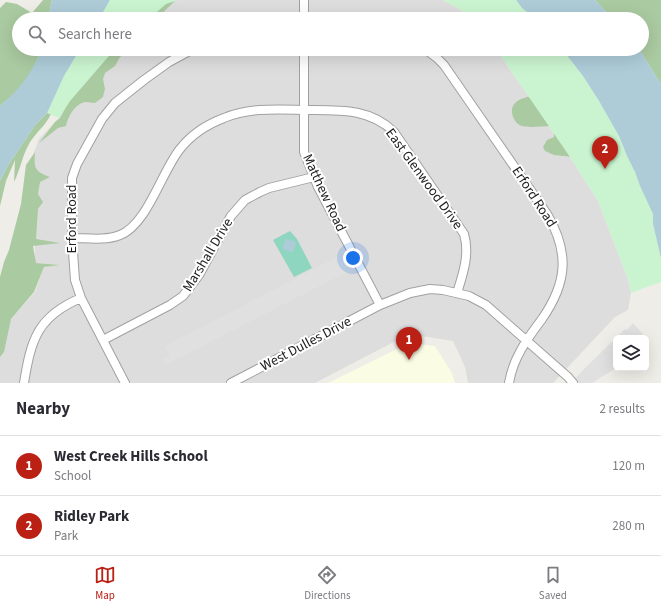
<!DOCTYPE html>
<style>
body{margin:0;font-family:"Source Sans 3",sans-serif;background:#f7f7f7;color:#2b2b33}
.controls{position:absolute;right:12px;bottom:12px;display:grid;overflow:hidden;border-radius:6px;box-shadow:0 4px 16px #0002}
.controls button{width:36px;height:36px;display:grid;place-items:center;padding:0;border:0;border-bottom:1px solid #e1e1e2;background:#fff;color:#2b2b33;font:20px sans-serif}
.you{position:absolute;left:353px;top:258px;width:14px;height:14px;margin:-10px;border:3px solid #fff;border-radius:50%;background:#1a73e8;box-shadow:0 0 0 6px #1a73e833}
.badge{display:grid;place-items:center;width:26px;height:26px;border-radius:50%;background:#bb2015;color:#fff;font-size:13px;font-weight:700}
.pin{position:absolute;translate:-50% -33px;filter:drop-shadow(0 1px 2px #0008)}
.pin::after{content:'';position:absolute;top:21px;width:14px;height:12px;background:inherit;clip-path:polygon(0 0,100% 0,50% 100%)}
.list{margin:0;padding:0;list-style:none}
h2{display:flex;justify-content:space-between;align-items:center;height:52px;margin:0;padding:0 16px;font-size:17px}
h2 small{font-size:13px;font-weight:400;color:#7c7c81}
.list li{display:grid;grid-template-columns:26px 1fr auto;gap:12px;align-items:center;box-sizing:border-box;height:60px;padding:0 16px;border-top:1px solid #e1e1e2}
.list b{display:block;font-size:15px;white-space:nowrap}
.list p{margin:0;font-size:13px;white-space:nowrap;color:#7c7c81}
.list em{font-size:13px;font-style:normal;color:#7c7c81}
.icon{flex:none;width:22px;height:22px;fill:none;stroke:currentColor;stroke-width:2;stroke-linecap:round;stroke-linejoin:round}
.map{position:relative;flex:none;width:661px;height:383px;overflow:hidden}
.search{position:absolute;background:#fff;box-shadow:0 4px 16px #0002;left:12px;right:12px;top:12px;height:44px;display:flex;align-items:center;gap:10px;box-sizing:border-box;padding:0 14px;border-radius:22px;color:#7c7c81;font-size:15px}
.sheet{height:172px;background:#fff}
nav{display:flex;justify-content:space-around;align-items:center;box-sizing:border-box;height:56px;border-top:1px solid #e1e1e2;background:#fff;font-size:11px;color:#7c7c81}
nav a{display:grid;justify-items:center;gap:2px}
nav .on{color:#bb2015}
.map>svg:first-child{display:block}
</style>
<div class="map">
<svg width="661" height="383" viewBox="0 0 661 383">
<rect width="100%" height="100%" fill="#efede7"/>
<path fill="#dedddd" d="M178,0H443L461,10L472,19H149L166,4Z
M115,49H496L572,160L598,201L628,279L631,293L628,310L615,317L553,383H468L465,367L453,341L409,334L315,383H0V356L11,319L35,292L44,267L59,265L35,263L34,152L39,139L59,118L70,101Z"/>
<path fill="#fafce4" d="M409,343L435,346L452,373L455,383H328Z"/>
<path fill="#aacaa1" d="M43,0H52L48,19H19V49H42L29,77L15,93L0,106V8L6,2L17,4L32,13Z
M176,0L156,19H146L164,4Z
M595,0H661V84L639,49H642V19H613Z
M107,49H132L120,57L115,66L105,73L103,79L105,89L103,97L95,103C92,103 89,102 86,102C75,103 68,117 66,126L58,128L39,143L55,122L60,118L71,97Z
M535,95L573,157L554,155L545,151L543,147L547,140L554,137V132L550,126C542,126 530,128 522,126C514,124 508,110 515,103C520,98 528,97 535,95Z
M53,103C53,122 36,130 28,146C22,157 20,170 14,182L15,160L6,181L0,206V181L7,167L35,125L47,113Z
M35,152C34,168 34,171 50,177L40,182L38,194L43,202L38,209L36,239L60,243L33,246L36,263L60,265L44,267L34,292L11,319L4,352L0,357V277L4,262L9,250L21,204L26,165Z"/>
<path fill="#caf4d0" d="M110,0H178L166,4L149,19H99Z
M443,0H516L522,8L536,19H472L461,10Z
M80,49H115L70,101L59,118L47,113L64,76Z
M496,49H562L583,76L607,114L619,136L627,156L635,172L640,186L653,214V224L661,258V282L631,293L628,279L598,201L572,160Z"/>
<path fill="#8ed6bf" d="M290,231L297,239L312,268L294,277L273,240Z"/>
<path fill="#e0e0e0" d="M339,256L347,272L165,365L162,359L170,355L165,346Z
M633,323L648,340L646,341V338H616V368L592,383H577L575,379L582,371L625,329L627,330Z"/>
<path fill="#adccd8" d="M52,0H110L99,19H48Z
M516,0H595L613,19H536L522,8Z
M42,49H80L64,76L47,113L35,125L7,167L0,181V106C22,87 30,75 42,49Z
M562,49H639L661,84V258L653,224V214L640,186L635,172L627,156L619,136L599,101L583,76Z
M286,239L294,241L296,243L293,252H291L283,249V246Z"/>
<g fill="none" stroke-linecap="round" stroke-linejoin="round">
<g stroke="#a1a1a1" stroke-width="10">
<path id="minor" d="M304,19V0
M304,49V152L318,187L380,305
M425,49L437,58L444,65L547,214C570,253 567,283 542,319C527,339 513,358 509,383
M72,238C87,238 105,241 120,235C147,225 162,171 180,149C191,135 208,124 224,118C253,106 284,110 314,110C344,110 372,110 394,132L464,234C470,254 463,274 457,293
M103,340L170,305L183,296L199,275L231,216L245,200L260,192L269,188L314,177
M24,383C31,339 38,316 81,298
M125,383L81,298L75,280L72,238V178L77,164L102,119L115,103L144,80L169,62L193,49
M231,383L380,305L410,293L430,289L443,290L469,296L486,305L568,377L573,383"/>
</g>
<use href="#minor" stroke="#fff" stroke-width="8"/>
</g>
<g text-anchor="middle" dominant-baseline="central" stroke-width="4" stroke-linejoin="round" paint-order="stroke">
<g font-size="14" fill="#202020" stroke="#fff">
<text transform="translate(424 179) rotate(54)">East Glenwood Drive</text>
<text transform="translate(324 193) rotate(65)">Matthew Road</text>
<text transform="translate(534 197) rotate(57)">Erford Road</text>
<text transform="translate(72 219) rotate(-90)">Erford Road</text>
<text transform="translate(208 255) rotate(-59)">Marshall Drive</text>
<text transform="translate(306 344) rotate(-28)">West Dulles Drive</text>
</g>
</g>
</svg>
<div class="controls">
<button><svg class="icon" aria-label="layers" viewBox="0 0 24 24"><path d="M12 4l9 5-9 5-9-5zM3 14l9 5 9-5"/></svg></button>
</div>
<div class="you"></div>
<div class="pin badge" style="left:409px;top:360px">1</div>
<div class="pin badge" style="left:605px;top:169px">2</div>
<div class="search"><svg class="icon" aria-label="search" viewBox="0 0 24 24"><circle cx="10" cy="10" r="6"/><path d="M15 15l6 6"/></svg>Search here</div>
</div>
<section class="sheet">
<h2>Nearby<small>2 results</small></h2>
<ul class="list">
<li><span class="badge">1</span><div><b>West Creek Hills School</b><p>School</p></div><em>120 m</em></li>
<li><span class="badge">2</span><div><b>Ridley Park</b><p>Park</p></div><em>280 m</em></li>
</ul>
</section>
<nav>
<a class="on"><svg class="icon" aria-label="map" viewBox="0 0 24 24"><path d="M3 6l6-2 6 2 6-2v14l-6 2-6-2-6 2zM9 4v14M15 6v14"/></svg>Map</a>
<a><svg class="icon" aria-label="directions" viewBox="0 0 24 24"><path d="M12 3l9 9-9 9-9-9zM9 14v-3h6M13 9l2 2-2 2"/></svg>Directions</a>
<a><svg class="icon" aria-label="saved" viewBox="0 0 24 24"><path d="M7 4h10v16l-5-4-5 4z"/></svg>Saved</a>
</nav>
